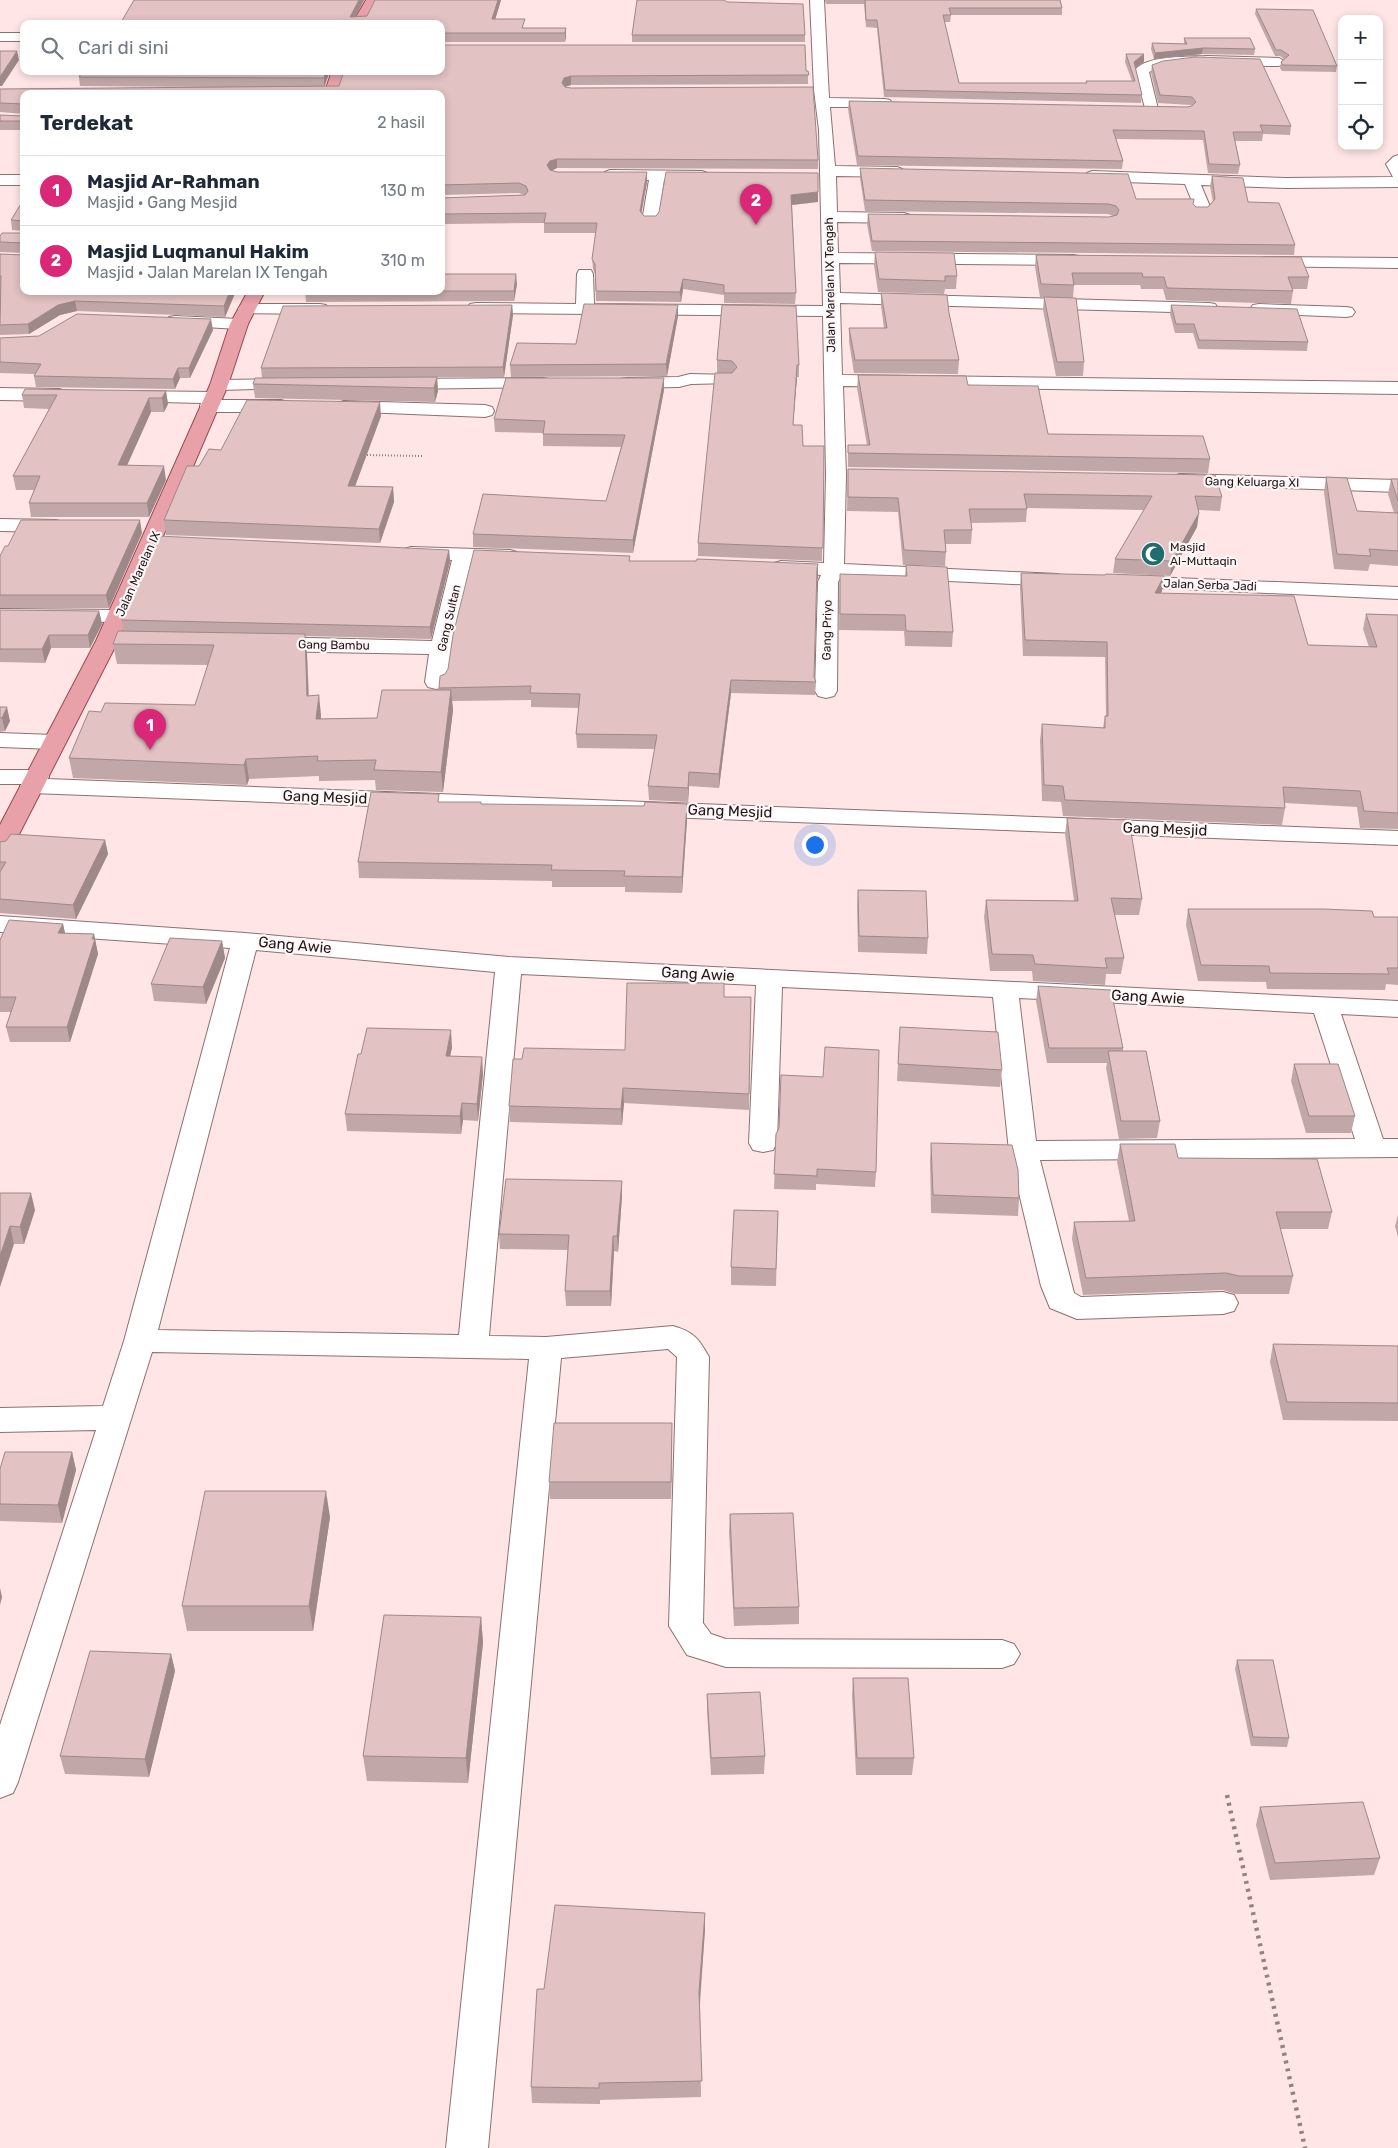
<!DOCTYPE html>
<html lang="id">
<meta charset="utf-8">
<style>
body{margin:0;font-family:Rubik,sans-serif;background:#f2f2f3;color:#1f2937}
.controls{position:absolute;right:15px;top:15px;display:grid;overflow:hidden;border-radius:10px;box-shadow:0 2px 8px #0003}
.controls button{width:45px;height:45px;display:grid;place-items:center;padding:0;border:0;border-bottom:1px solid #e0e1e3;background:#fff;color:#1f2937;font:25px sans-serif}
.you{position:absolute;left:814px;top:844px;width:18px;height:18px;margin:-12px;border:4px solid #fff;border-radius:50%;background:#1a73e8;box-shadow:0 0 0 8px #1a73e833}
.badge{display:grid;place-items:center;width:32px;height:32px;border-radius:50%;background:#db2777;color:#fff;font-size:16px;font-weight:700}
.pin{position:absolute;translate:-50% -41px;filter:drop-shadow(0 1px 2px #0008)}
.pin::after{content:'';position:absolute;top:26px;width:18px;height:15px;background:inherit;clip-path:polygon(0 0,100% 0,50% 100%)}
.list{margin:0;padding:0;list-style:none}
h2{display:flex;justify-content:space-between;align-items:center;height:65px;margin:0;padding:0 20px;font-size:21px}
h2 small{font-size:16px;font-weight:400;color:#747a83}
.list li{display:grid;grid-template-columns:32px 1fr auto;gap:15px;align-items:center;box-sizing:border-box;height:70px;padding:0 20px;border-top:1px solid #e0e1e3}
.list b{display:block;font-size:19px;white-space:nowrap}
.list p{margin:0;font-size:16px;white-space:nowrap;color:#747a83}
.list em{font-size:16px;font-style:normal;color:#747a83}
.icon{flex:none;width:28px;height:28px;fill:none;stroke:currentColor;stroke-width:2;stroke-linecap:round;stroke-linejoin:round}
.map{position:relative;flex:none;width:1398px;height:2148px;overflow:hidden}
.search{position:absolute;background:#fff;box-shadow:0 2px 8px #0003;left:20px;top:20px;width:425px;height:55px;display:flex;align-items:center;gap:12px;box-sizing:border-box;padding:0 18px;border-radius:10px;color:#747a83;font-size:19px}
.panel{position:absolute;background:#fff;box-shadow:0 2px 8px #0003;left:20px;top:90px;width:425px;height:205px;border-radius:10px}
.map>svg:first-child{display:block}
</style>
<div class="map">
<svg width="1398" height="2148" viewBox="0 0 1398 2148">
<rect width="100%" height="100%" fill="#ffe5e5"/>
<g fill="none" stroke-linecap="round" stroke-linejoin="round">
<g stroke="#8d7071" stroke-width="2">
<path id="minor" d="M810,0H824L829,98L885,99L890,100L892,103L890,106L885,107H830L835,166L897,167L902,169L905,172L902,175L897,177L836,176L837,212L904,213L910,215L912,218L910,221L904,223L837,222L838,253L1073,255L1079,256L1081,260L1079,264L1073,265L839,263L840,293L1209,303L1215,304L1218,308L1215,312L1209,313L840,303L842,375L1398,382V394L843,386L846,475L844,564L1057,574L1064,576L1067,580L1064,584L1057,586L841,576L838,582L837,691L834,696L826,698L818,696L815,691L818,582L821,575L774,571L771,567L774,563L781,561L824,563L826,475L823,316L476,313L470,312L467,308L470,304L476,303L576,304L577,274L579,270H591L593,274L594,304L823,306L820,171L819,130L814,90Z
M0,33H24V41H0Z
M1207,56L1279,58L1286,62L1279,66L1207,65L1156,69L1149,72L1158,109L1156,112H1146L1135,70C1146,55 1189,57 1207,56Z
M1398,155V187L1286,188L1201,185L1211,209L1207,216H1195L1193,213L1195,209L1185,184L1092,181L1087,179L1084,176L1087,173L1092,171L1286,178L1393,177L1386,164L1393,157Z
M610,170L702,171L707,173L710,176L707,179L702,181L664,180L658,221L656,224H644L642,221L649,180L605,178L602,175L605,172Z
M0,175H24V185H0Z
M1266,257L1398,258V268L1260,266L1258,262L1260,258Z
M247,304H320L326,305L329,309L326,313L320,314L241,313L238,309L241,305Z
M1259,304L1346,307L1352,308L1355,312L1352,316L1346,317L1253,313L1250,309L1253,305Z
M175,316L239,319L245,320L248,324L245,328L239,329L169,325L166,321L169,317Z
M690,374L732,375L735,379L732,383L691,384L679,387L626,388L620,387L617,383L620,379L626,378L678,377Z
M543,378L549,379L552,383L549,387L401,389L395,388L392,384L395,380L401,379Z
M290,379L296,380L299,384L296,388L219,390L213,389L210,385L213,381L219,380Z
M0,388L59,389L66,391L68,395L66,399L59,401L0,400Z
M129,391L213,392L220,394L222,398L221,400H281L288,402L290,406L288,410L281,412H209L202,410L200,406L201,403L122,401L120,397L122,393Z
M344,401L485,405L492,407L494,411L492,415L485,417L337,411L335,407L337,403Z
M1180,474L1398,480V492L1173,484L1170,480L1173,476Z
M0,519L56,520L63,522L66,526L63,530L56,532L0,531Z
M411,547L510,550L517,552L520,556L517,560L510,562L473,561L452,648L447,682L444,687L436,689L428,687L425,682L429,654L269,651L261,649L258,644L261,639L269,637L432,641L452,560L404,557L401,553L404,549Z
M1125,576L1398,587V599L1118,586L1115,582L1118,578Z
M0,609L118,610L126,611L129,616L126,621L118,622L0,621Z
M0,733L54,735L62,737L66,742L62,747L54,749L0,747Z
M0,770H37L45,772L49,777L47,779L1398,831V845L32,793L24,791L20,786L22,784H0Z
M0,916L245,933L509,957L1398,1001V1017L1341,1014L1383,1139H1398V1157L1040,1160L1074,1293L1081,1297L1223,1292L1234,1295L1238,1303L1234,1311L1223,1314L1077,1319L1050,1308L1041,1286L1009,1151L993,997L782,987L777,1143L773,1150L763,1152L753,1150L749,1143L756,985L521,974L489,1336L546,1337L673,1326C694,1332 699,1339 709,1357L703,1623L711,1634L726,1639L1002,1640L1014,1644L1020,1654L1014,1664L1002,1668L726,1667L687,1655L669,1626L677,1357L668,1349L561,1358L488,2148H446L529,1359L152,1352L18,1782L13,1793L0,1798V1725L96,1430L0,1432V1408L103,1406L124,1341L230,948L0,932ZM256,950L495,972L459,1335L158,1330ZM1019,998L1314,1013L1355,1139L1036,1141Z"/>
</g>
<g stroke="#994851" stroke-width="2">
<path id="major" d="M366,0H380L366,24H352Z
M332,71H346L338,94H324Z
M248,291H265L248,324L228,385L118,641L12,848L9,853L0,855V825L96,641L210,385L230,324Z"/>
</g>
<path stroke="#938081" stroke-width="2" stroke-dasharray="1 2" stroke-linecap="butt" d="M364,455L423,456"/>
<path stroke="#938081" stroke-width="4.5" stroke-dasharray="3 5" stroke-linecap="butt" d="M1227,1795L1305,2148"/>
<use href="#minor" fill="#fff" fill-rule="evenodd"/>
<use href="#major" fill="#e8a1a9" fill-rule="evenodd"/>
</g>
<path fill="#c2a7a8" d="M134,0H364L355,17L367,16L375,0H501L495,19L525,28H566V37L565,42H441V24Z
M825,0H1060L1062,8V15H951L950,22H944L959,83H1086V81H1132L1125,62L1126,54H1144V62L1135,68L1142,95L1141,103L884,97L877,28L866,27L864,4H826Z
M1256,9L1337,66L1336,72L1282,71L1280,68L1281,62L1284,59L1280,56H1275L1255,14Z
M632,35H805V42H632Z
M1184,38L1255,49L1254,55L1202,54L1154,59L1151,49L1152,43L1184,44Z
M1152,65L1291,126L1290,135L1263,134L1262,141H1235L1240,165L1238,174L1208,173L1203,140L1116,139L1123,161L1122,169L857,165L848,109L849,101L1187,107L1192,106L1191,105L1158,103L1151,73Z
M83,71H330L325,86H339L344,71H808V84L571,85L565,87L818,160V169L557,168L552,170L557,172H647V182L641,213L644,216H656L818,202L792,205L796,293L795,304L724,303V295L683,289L681,302L596,301L595,274L593,269L592,259L596,233H544V223L445,224L441,242V198L524,195L519,193L441,195V94H24V114L0,112V89L208,87L80,86L79,77Z
M24,114V130H0V115L22,116Z
M860,168L1136,199L1193,204L1196,207H1208L1213,202L1210,186L1212,176L1248,202L1295,245L1294,255L872,251L867,224L868,214L1109,217L1113,216L1108,214L865,211L860,178Z
M24,199V291H236L225,317L77,311L60,315L29,334L0,335V254L23,255L24,253L0,252V236L24,233V231L12,230L11,220Z
M875,252L957,276L956,289H945L944,294L878,292L874,265Z
M1036,255L1309,277L1307,289H1292L1293,291L1291,304L1166,300L1163,289H1141L1140,285H1074L1073,298L1040,297L1035,267Z
M517,284L514,301L306,302L305,291Z
M881,293L959,360L958,374L854,373L849,342V328H884L881,306Z
M1044,297L1084,362L1083,376H1056L1043,310Z
M512,305L513,315L504,377H437L438,391L435,402L255,398L253,384L262,378L261,368Z
M678,305V316L667,376L511,377L510,365L576,344Z
M722,305L799,365V377H797L793,425L803,446H824L822,561L698,556V543L717,373V360Z
M1171,305L1308,342L1307,351L1198,349L1193,333H1175L1170,314Z
M213,330L190,378H180L175,389L36,387L34,376L35,374L0,373V338Z
M858,375L968,385L1048,434L1210,459L1208,473L848,467V445H867L857,388Z
M664,378V390L633,553L473,547V534L606,501L621,447L543,446V433L495,432L494,419Z
M166,391L168,404L164,412H151L127,465L166,480L149,517H31L29,503L34,490H16L13,476L49,409L24,408L22,395Z
M381,416L355,486L393,487L394,502L380,543L166,535L164,520L199,466L221,450Z
M848,469L1222,497L1220,511L1198,510L1197,527L1170,576L1113,573L1115,559L1144,510L1027,508L1026,522L971,523L972,530L971,544H945L946,552L945,566L903,565L898,512L847,511Z
M1326,477L1357,511L1394,513L1388,494L1391,479H1398V566L1370,564L1368,571L1334,569L1324,492Z
M142,533L109,608H0V556L8,546Z
M449,550L450,562L431,639L305,636L307,654L309,696L321,715V719L377,718L439,690V688L445,674L630,561L818,564V578L816,582L814,677L816,682L815,695L731,693L719,788L689,786L688,802L649,800L648,786L655,749L577,748L576,734L579,708L531,707V700L452,701L453,710L443,792L376,790L375,780L319,781V776L249,779L247,785L73,778L69,758L101,712L195,705L208,665L117,664L113,644L123,631L122,620Z
M906,565L953,632L952,647L905,646L904,631L839,630L840,574L905,576Z
M1021,573L1162,591L1161,593L1308,645L1369,647L1363,629L1366,614L1398,615V829L1360,828L1357,807L1285,803V808L1282,825L1063,816L1061,802L1042,801L1040,740L1042,724L1103,728L1105,716H1106L1105,657L1023,656L1020,588Z
M0,610L99,611L102,624L90,648H51L45,663L0,662Z
M0,707L10,721L5,731L0,732Z
M439,802L481,804L687,820L682,893L625,892V887H552V881L359,878L358,862Z
M1067,818L1142,899L1139,915H1114L1124,958L1121,974H1106L1105,985L1033,981L1032,971H990L984,917L986,900L1074,901L1065,834Z
M105,840L108,854L76,919L0,913V842Z
M858,890L928,938L927,954L858,952L857,906Z
M1188,909L1374,917H1398V985L1386,984L1385,990L1267,989L1266,982L1198,981L1186,925Z
M63,924L65,933L94,934L98,954L70,1042H10L6,1027L11,1012H0V940Z
M222,941L225,958L206,1004L154,1001L151,984Z
M1038,986L1123,1048V1051L1160,1121L1157,1138L1119,1139L1106,1068L1107,1063H1047L1036,1001Z
M724,997H751L749,1110L624,1103L622,1125L510,1122L509,1106L522,1059L625,1050Z
M900,1027L1002,1070L1000,1087L897,1081Z
M452,1047L450,1056L483,1074L478,1121L463,1120L461,1134L347,1131L345,1114Z
M1294,1064L1355,1116L1351,1133H1306L1291,1081Z
M776,1134L876,1172L875,1187L816,1184V1190L774,1189Z
M931,1143L1019,1198L1018,1216L931,1213L930,1160Z
M1120,1144L1178,1158L1332,1212L1328,1229H1280L1293,1276L1289,1294H1235L1223,1290L1083,1295L1072,1239L1074,1222L1129,1221L1117,1162Z
M622,1181V1196L618,1252L614,1251L611,1306H566L565,1291L568,1250L500,1249L499,1234Z
M0,1193L35,1210L24,1244H14Z
M778,1211L776,1286L731,1285V1267Z
M1398,1215V1237L1395,1226Z
M1273,1344L1398,1346V1421L1283,1420L1270,1362Z
M672,1441L671,1499H550L549,1482Z
M72,1452L76,1470L62,1523L0,1521V1469Z
M730,1514L799,1607V1624L734,1626L729,1532Z
M330,1517L313,1631H187L182,1606Z
M481,1617L483,1643L468,1783L367,1781L363,1756Z
M171,1654L175,1671L149,1777L65,1774L60,1756Z
M1237,1660L1289,1738L1287,1747L1251,1746L1235,1669Z
M853,1678L914,1758L912,1775H856L852,1696Z
M707,1694L765,1756L764,1774L711,1775L707,1711Z
M1260,1807L1380,1858L1374,1875L1270,1880L1256,1825Z
M705,1913V1930L700,2005L701,2097L600,2100V2104L532,2103L531,2087L544,1989Z"/>
<path fill="#9e8888" d="M359,0H364L352,24L350,17Z
M498,0H501L493,27L492,19Z
M566,28V37L565,42V33Z
M1203,48L1202,54L1154,59L1155,53Z
M17,51L19,60L2,86H0V77Z
M1144,54V62L1133,69L1134,62Z
M326,71H330L324,87V78Z
M571,76V85L564,87L562,83L564,78Z
M557,159V168L551,171L547,165L550,161Z
M647,172V182L640,221V211Z
M818,192V202L791,205V195Z
M444,214L445,224L441,242V228Z
M516,274L517,284L514,301V291Z
M683,279V289L681,302L680,292Z
M230,291H236L225,317L224,306Z
M75,301L77,311L60,315L29,334L28,324L58,305Z
M512,305L513,315L504,377L503,367Z
M678,305V316L667,376L666,364Z
M211,319L213,330L190,378L189,368Z
M797,365V377L792,438L793,425Z
M178,368L180,378L175,389L173,379Z
M437,377L438,391L435,402L434,388Z
M664,378V390L633,553V540Z
M166,391L168,404L164,412L162,398Z
M149,398L151,412L121,479L118,465Z
M380,402L381,416L350,500L348,486Z
M164,466L166,480L149,517L147,503Z
M393,487L394,502L380,543L379,529Z
M1199,513L1197,527L1170,576L1172,561Z
M140,520L142,533L109,608L106,595Z
M449,550L450,562L431,639L430,627Z
M818,564V578L816,582L817,569Z
M1164,576L1162,591L1153,608L1155,593Z
M99,611L102,624L90,648L88,635Z
M305,634L307,654L309,715L307,696Z
M49,635L51,648L45,663L42,649Z
M731,680V693L719,788V774Z
M451,690L453,710L443,792L441,772Z
M319,695L321,715L319,739L316,719Z
M7,707L10,721L5,731L2,718Z
M246,759L249,779L247,785L244,765Z
M689,772V786L688,802V788Z
M687,804V820L682,893V877Z
M105,840L108,854L76,919L73,905Z
M63,924L66,938L58,933Z
M94,934L98,954L70,1042L67,1027Z
M222,941L225,958L206,1004L203,987Z
M451,1030L452,1047L447,1073L446,1056Z
M482,1057L483,1074L478,1121L477,1104Z
M623,1088L624,1103L622,1125L621,1109Z
M462,1103L463,1120L461,1134L460,1116Z
M622,1181V1196L618,1252L617,1236Z
M31,1193L35,1210L24,1244L20,1227Z
M10,1226L14,1244L0,1287V1256Z
M613,1236L614,1251L611,1306L610,1291Z
M672,1423V1441L671,1499V1482Z
M72,1452L76,1470L62,1523L58,1505Z
M326,1491L330,1517L313,1631L309,1606Z
M0,1588L2,1597L0,1605Z
M481,1617L483,1643L468,1783L466,1758Z
M171,1654L175,1671L149,1777L145,1759Z
M705,1913V1930L699,2009V1992Z"/>
<path fill="#e2c2c3" stroke="#9e8888" d="M134,0H359L350,17L367,16L375,0H498L492,19H525L522,28H566L565,33H441V24H120Z
M637,0H724L727,2L803,4L805,35H632Z
M865,0H1060L1062,8H949L951,15H943L959,83H1087L1086,81H1135L1126,54H1144L1134,62L1142,95L885,90L877,20H866Z
M1256,9L1313,10L1337,66L1283,65L1281,62L1289,55L1281,50H1276Z
M1184,38H1250L1255,49L1203,48L1155,53L1152,43L1187,44Z
M441,45H805L806,71H808L809,75L571,76L564,78L562,83L565,87L571,88L813,87L818,160L557,159L550,161L547,165L550,170L557,172H647L640,211L644,216H656L659,212L666,172L818,173V192L791,195L796,293H724V285L683,279L680,292L596,291L595,264L592,259L597,223H544L546,213L444,214L441,228V198L525,195L528,191L526,186L519,183L441,185V94H24V104L0,103V89L339,86L344,71H441Z
M0,51H17L0,77Z
M1195,57L1260,59L1291,126L1260,125L1263,132H1233L1240,165L1209,164L1204,131L1113,130L1123,161L858,156L849,101L1187,107L1192,106L1196,102L1192,97L1160,95L1152,65L1163,61Z
M83,71H326L324,78L79,77Z
M24,114V121H0V115L22,116Z
M860,168L1128,174L1136,199H1194L1193,204L1196,207H1208L1215,199L1212,176L1243,178L1248,202L1279,203L1295,245L872,241L868,214L1109,217L1117,215L1119,210L1116,206L1109,204L865,200Z
M24,199V291H230L224,306L75,301L58,305L28,324L0,325L1,276H0V254L23,255L24,243L0,242V236L2,233H24V221L11,220Z
M875,252L954,253L957,276H945V281L879,279Z
M1036,255L1301,257L1309,277H1288L1293,291L1167,288L1164,277H1143L1142,273H1072L1074,285L1041,284Z
M441,274H516L514,291H441Z
M305,291H440L304,292Z
M881,293L947,295L949,313L959,360H855L849,328H887Z
M1044,297L1076,298L1084,362H1057Z
M584,304L678,305L666,364L510,365L517,343L576,344Z
M512,305L503,367L261,368L283,306Z
M722,305L796,306L799,365H797L793,425H802L803,446H824L823,548L698,543L715,373H732L737,367L732,361L717,360Z
M1171,305L1297,309L1308,342L1199,340L1194,324H1176Z
M77,314L211,319L189,368H178L173,379L34,376L41,364L0,362V338L39,336Z
M858,375L966,376L968,385L1038,386L1048,434L1203,436L1210,459L848,453V445H870Z
M437,377L434,388L253,384L255,378Z
M506,378H664L633,540L473,534L483,494L606,501L625,435L543,434L545,421L494,419Z
M25,389L166,391L162,398H149L118,465L164,466L147,503H29L40,476H13L57,395H22Z
M247,400L380,402L348,486L393,487L379,529L164,520L187,466H199L209,449L221,450Z
M848,469L1215,475L1222,497L1195,496L1199,513L1172,561L1115,559L1152,496L1024,494L1027,509H969L972,530H944L946,552L904,550L898,498L848,497Z
M1326,477L1347,478L1357,511L1398,513V551L1369,549L1371,556L1337,554Z
M1391,479H1398V501Z
M21,520H140L106,595H0V556L5,546H8Z
M158,536L449,550L430,627L122,620Z
M474,550L630,556L629,561H696L697,559L818,564L817,569L814,677L816,682L731,680L719,774L689,772L688,788L648,786L657,735L576,734L580,694L530,693L531,686L439,688L440,676L445,674L448,669L453,635Z
M906,565L947,567L953,632L906,631L905,615L840,614V574L907,576Z
M1021,573L1105,575L1106,574L1164,576L1155,593L1294,596L1308,645L1377,647L1366,614L1398,615V813L1364,811L1360,791L1283,787L1285,808L1065,800L1063,786L1044,785L1042,724L1105,728V716H1108L1107,642L1025,640Z
M0,610L99,611L88,635H49L42,649H0Z
M118,631L305,634L307,696L319,695L316,719L377,718L382,690H451L441,772L374,770L376,760L317,761L318,756L246,759L244,765L69,758L89,711L101,712L105,703L195,705L214,645L113,644Z
M0,707H7L2,718H0Z
M371,792L439,794L438,802H481V804L644,806L645,802L687,804L682,877L624,876L625,871L551,870L552,865L358,862Z
M1067,818L1129,820L1142,899L1111,898L1124,958H1105L1107,968L1035,964L1033,955L992,954L986,900L1078,901Z
M11,834L105,840L73,905L0,899V872L6,862H0V842L6,841Z
M858,890L926,891L928,938L859,936Z
M1188,909H1323L1372,911L1374,917H1398V968H1387L1389,974L1270,973L1269,966L1201,965Z
M9,920L63,924L58,933L94,934L92,939H95L67,1027H6L16,997H0V940Z
M170,938L222,941L203,987L151,984Z
M627,983H724V997H751L749,1094L623,1088L621,1109L509,1106L513,1059H522L524,1048L625,1050Z
M1038,986L1111,990L1123,1048H1049Z
M900,1027L998,1032L1002,1070L898,1064Z
M367,1028L451,1030L446,1056L482,1057L477,1104L462,1103L460,1116L345,1114L358,1054H361Z
M825,1047L879,1050L876,1172L817,1169V1176L774,1174L776,1134L779,1128L781,1075L823,1077Z
M1108,1051H1146L1160,1121H1121Z
M1294,1064H1338L1355,1116H1309Z
M931,1143L1012,1145L1018,1170L1019,1198L933,1195Z
M1120,1144H1175L1178,1158L1317,1159L1332,1212H1276L1293,1276H1239L1226,1273L1086,1278L1074,1222L1135,1221Z
M506,1179L622,1181L617,1236H613L610,1291H565L569,1235L499,1234Z
M0,1193H31L20,1227L10,1226L0,1256Z
M734,1210L778,1211L776,1269L731,1267Z
M1273,1344L1398,1346V1403L1287,1402Z
M554,1423H672L671,1482H549Z
M5,1452H72L58,1505L0,1504V1469Z
M205,1491H326L309,1606H182Z
M793,1513L799,1607L734,1608L730,1514Z
M384,1615L481,1617L466,1758L363,1756Z
M90,1651L171,1654L145,1759L60,1756Z
M1237,1660H1273L1289,1738L1253,1737Z
M853,1678H908L914,1758H857Z
M760,1692L765,1756L711,1758L707,1694Z
M1363,1802L1380,1858L1275,1863L1260,1807Z
M555,1905L705,1913L699,1992L702,2081L599,2083V2088L531,2087L537,1989H544Z"/>
<defs>
<g id="mosque-disc" transform="scale(1.25)"><circle r="9.5" fill="#216d6d" stroke="#fef7f7"/><path d="M3.5-4.9A6 6 0 1 0 3.5 4.9A5 5 0 1 1 3.5-4.9Z" fill="#fff"/></g>
</defs>
<g fill-rule="evenodd">
<use href="#mosque-disc" x="1153" y="554"/>
</g>
<g text-anchor="middle" dominant-baseline="central" stroke-width="4.5" stroke-linejoin="round" paint-order="stroke">
<g font-size="12" fill="#231718" stroke="#fef7f7">
<text transform="translate(830 285) rotate(-91)">Jalan Marelan IX Tengah</text>
<text transform="translate(1252 482) rotate(1)">Gang Keluarga XI</text>
<text transform="translate(138 574) rotate(-66)">Jalan Marelan IX</text>
<text transform="translate(1210 585) rotate(2)">Jalan Serba Jadi</text>
<text transform="translate(449 618) rotate(-77)">Gang Sultan</text>
<text transform="translate(827 630) rotate(-89)">Gang Priyo</text>
<text transform="translate(334 645) rotate(1)">Gang Bambu</text>
</g>
<g font-size="12" fill="#231718" stroke="#fef7f7" text-anchor="start">
<text x="1170" y="547">Masjid<tspan x="1170" dy="14">Al-Muttaqin</tspan></text>
</g>
<g font-size="15" fill="#231718" stroke="#fef7f7">
<text transform="translate(325 797) rotate(2)">Gang Mesjid</text>
<text transform="translate(730 811) rotate(2)">Gang Mesjid</text>
<text transform="translate(1165 829) rotate(2)">Gang Mesjid</text>
<text transform="translate(295 945) rotate(5)">Gang Awie</text>
<text transform="translate(698 974) rotate(3)">Gang Awie</text>
<text transform="translate(1148 997) rotate(3)">Gang Awie</text>
</g>
</g>
</svg>
<div class="controls">
<button>+</button>
<button>−</button>
<button><svg class="icon" aria-label="locate" viewBox="0 0 24 24"><circle cx="12" cy="12" r="6"/><path d="M12 2v4M12 18v4M2 12h4M18 12h4"/></svg></button>
</div>
<div class="you"></div>
<div class="pin badge" style="left:150px;top:750px">1</div>
<div class="pin badge" style="left:756px;top:225px">2</div>
<div class="search"><svg class="icon" aria-label="search" viewBox="0 0 24 24"><circle cx="10" cy="10" r="6"/><path d="M15 15l6 6"/></svg>Cari di sini</div>
<section class="panel">
<h2>Terdekat<small>2 hasil</small></h2>
<ul class="list">
<li><span class="badge">1</span><div><b>Masjid Ar-Rahman</b><p>Masjid · Gang Mesjid</p></div><em>130 m</em></li>
<li><span class="badge">2</span><div><b>Masjid Luqmanul Hakim</b><p>Masjid · Jalan Marelan IX Tengah</p></div><em>310 m</em></li>
</ul>
</section>
</div>
